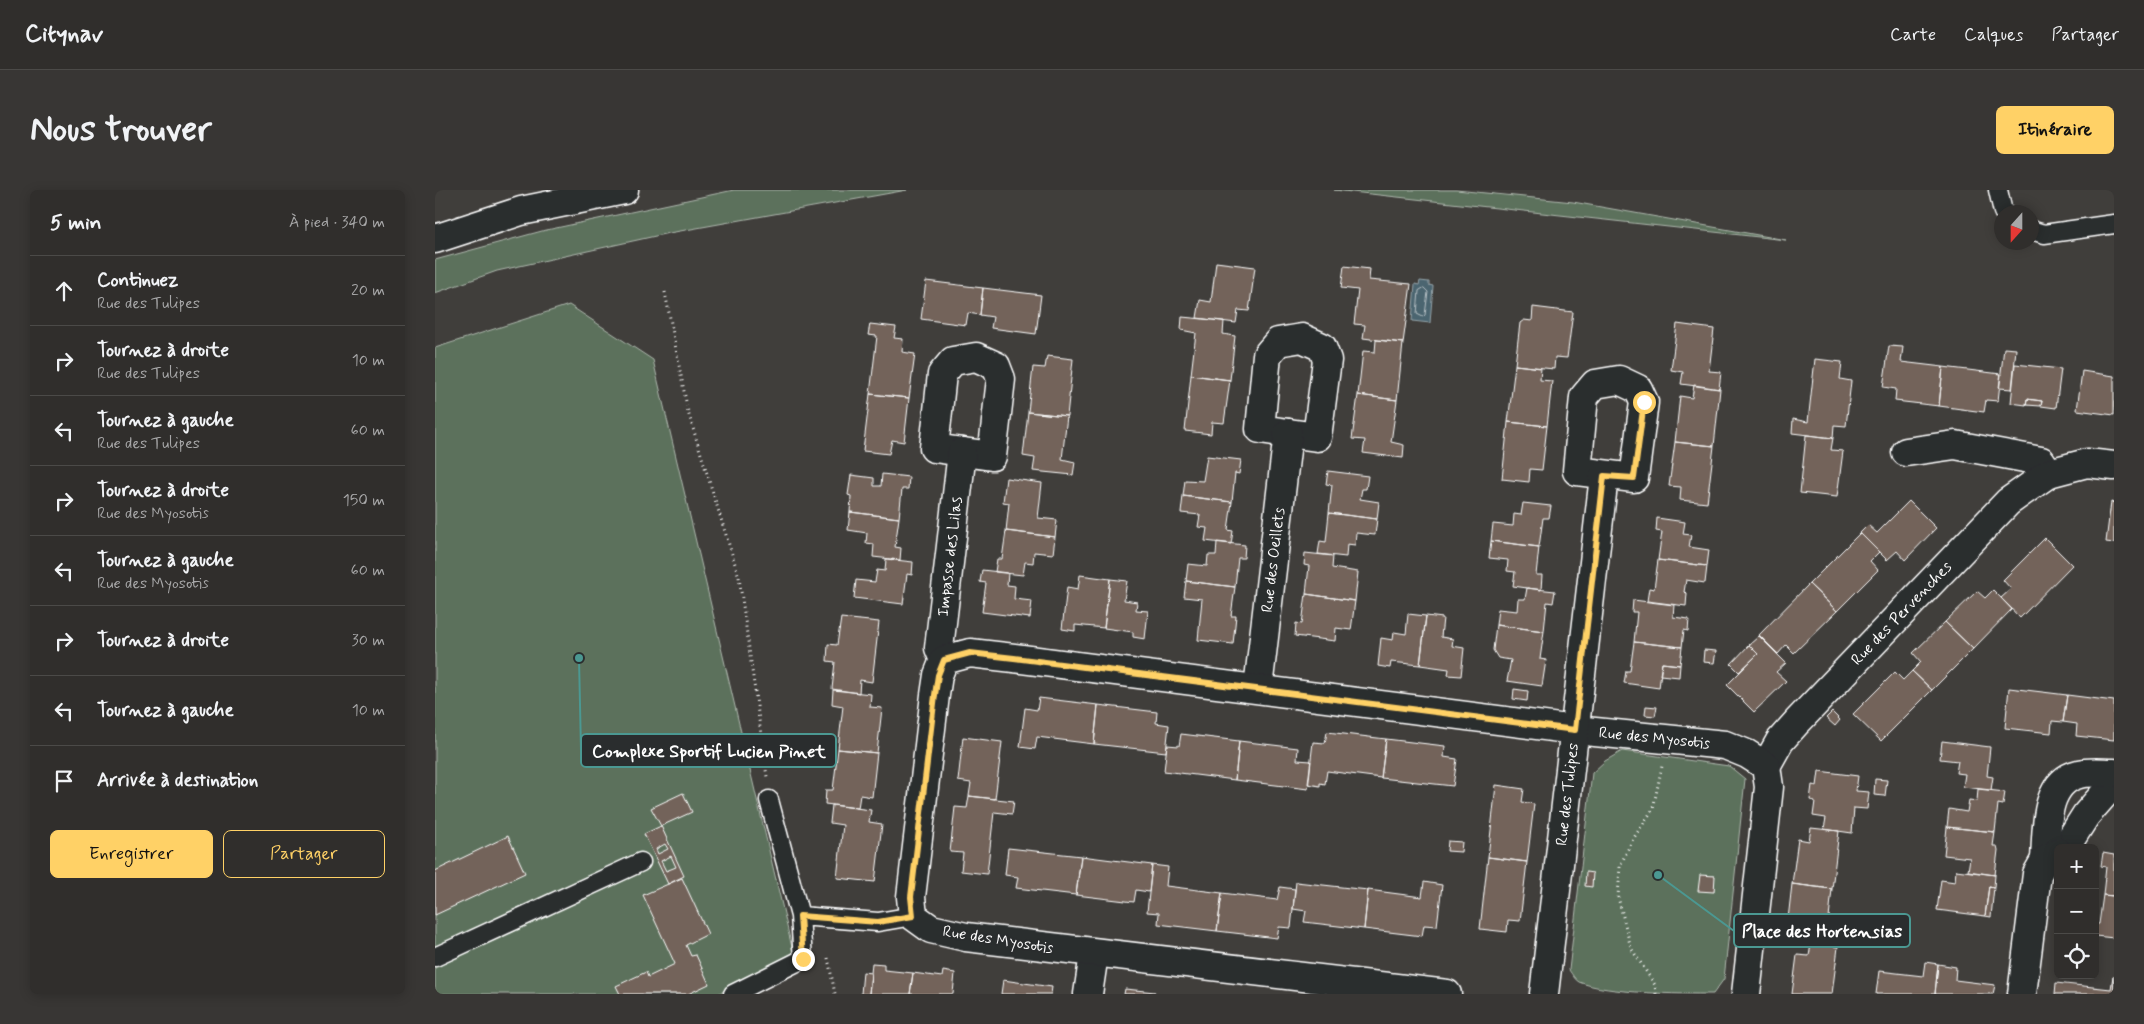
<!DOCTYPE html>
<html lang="fr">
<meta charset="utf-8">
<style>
body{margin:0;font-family:Mynerve,sans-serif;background:#383634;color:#f1f3f6}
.controls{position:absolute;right:15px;bottom:15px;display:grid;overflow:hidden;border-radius:8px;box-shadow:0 2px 12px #0003}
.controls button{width:45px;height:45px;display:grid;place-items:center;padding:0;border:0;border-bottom:1px solid #4b4a48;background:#302e2c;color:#f1f3f6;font:25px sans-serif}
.compass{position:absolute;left:1559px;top:15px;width:45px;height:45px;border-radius:50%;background:#302e2c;box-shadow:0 2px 12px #0003;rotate:201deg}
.stop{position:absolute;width:15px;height:15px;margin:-11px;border:4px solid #ffd166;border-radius:50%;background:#fff}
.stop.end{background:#ffd166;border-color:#fff;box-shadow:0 1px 5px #0008}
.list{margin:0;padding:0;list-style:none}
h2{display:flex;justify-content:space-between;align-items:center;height:65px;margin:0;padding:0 20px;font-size:21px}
h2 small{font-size:16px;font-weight:400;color:#a8a8a9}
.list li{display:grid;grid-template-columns:32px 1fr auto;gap:15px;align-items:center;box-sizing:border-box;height:70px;padding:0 20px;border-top:1px solid #4b4a48}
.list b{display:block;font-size:19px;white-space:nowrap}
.list p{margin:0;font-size:16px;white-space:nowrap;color:#a8a8a9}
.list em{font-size:16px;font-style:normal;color:#a8a8a9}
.actions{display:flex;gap:10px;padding:15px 20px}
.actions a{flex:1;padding:11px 0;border:1px solid #ffd166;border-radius:8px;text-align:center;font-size:18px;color:#ffd166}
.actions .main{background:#ffd166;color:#111}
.icon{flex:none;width:28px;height:28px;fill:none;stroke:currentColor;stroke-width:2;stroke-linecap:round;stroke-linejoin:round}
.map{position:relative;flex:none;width:1679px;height:804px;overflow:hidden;border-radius:8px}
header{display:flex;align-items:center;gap:30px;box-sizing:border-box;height:70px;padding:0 25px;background:#302e2c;border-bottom:1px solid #4b4a48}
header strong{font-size:24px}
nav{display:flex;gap:28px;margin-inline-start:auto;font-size:18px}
.intro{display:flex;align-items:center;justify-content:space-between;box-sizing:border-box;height:120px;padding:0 30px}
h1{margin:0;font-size:35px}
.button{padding:12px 22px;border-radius:8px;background:#ffd166;color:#111;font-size:18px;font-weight:700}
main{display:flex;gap:30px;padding:0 30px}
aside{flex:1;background:#302e2c;border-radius:8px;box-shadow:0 2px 12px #0003}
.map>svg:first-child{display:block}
</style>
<header>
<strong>Citynav</strong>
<nav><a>Carte</a><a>Calques</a><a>Partager</a></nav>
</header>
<div class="intro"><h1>Nous trouver</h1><a class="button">Itinéraire</a></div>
<main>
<aside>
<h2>5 min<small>À pied · 340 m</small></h2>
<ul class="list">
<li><svg class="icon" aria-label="ahead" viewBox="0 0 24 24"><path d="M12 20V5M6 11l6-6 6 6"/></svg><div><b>Continuez</b><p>Rue des Tulipes</p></div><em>20 m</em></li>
<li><svg class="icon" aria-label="right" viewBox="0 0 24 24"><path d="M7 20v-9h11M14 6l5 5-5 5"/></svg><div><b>Tournez à droite</b><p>Rue des Tulipes</p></div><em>10 m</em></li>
<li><svg class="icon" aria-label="left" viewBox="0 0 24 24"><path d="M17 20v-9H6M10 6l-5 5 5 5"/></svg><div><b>Tournez à gauche</b><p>Rue des Tulipes</p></div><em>60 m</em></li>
<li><svg class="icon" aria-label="right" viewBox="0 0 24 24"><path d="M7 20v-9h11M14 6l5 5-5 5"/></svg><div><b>Tournez à droite</b><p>Rue des Myosotis</p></div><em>150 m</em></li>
<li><svg class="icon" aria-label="left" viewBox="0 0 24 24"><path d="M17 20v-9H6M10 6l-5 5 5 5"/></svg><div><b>Tournez à gauche</b><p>Rue des Myosotis</p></div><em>60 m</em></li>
<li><svg class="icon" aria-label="right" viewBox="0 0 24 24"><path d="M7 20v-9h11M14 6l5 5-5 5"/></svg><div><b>Tournez à droite</b></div><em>30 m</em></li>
<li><svg class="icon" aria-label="left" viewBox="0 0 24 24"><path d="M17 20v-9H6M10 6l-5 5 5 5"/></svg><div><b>Tournez à gauche</b></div><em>10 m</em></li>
<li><svg class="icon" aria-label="arrive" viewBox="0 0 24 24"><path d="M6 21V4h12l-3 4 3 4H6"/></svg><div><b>Arrivée à destination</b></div></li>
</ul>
<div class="actions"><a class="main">Enregistrer</a><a>Partager</a></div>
</aside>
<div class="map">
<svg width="1679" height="804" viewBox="0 0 1679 804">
<rect width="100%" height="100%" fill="#403e3b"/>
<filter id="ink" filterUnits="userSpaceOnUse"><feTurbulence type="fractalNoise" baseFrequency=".02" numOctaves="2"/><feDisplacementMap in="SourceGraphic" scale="10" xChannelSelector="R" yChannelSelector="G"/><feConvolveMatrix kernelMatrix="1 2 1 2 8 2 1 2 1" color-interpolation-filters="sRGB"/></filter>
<g filter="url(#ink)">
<path fill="#5c715c" stroke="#aeb8ae" d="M299,0H472L234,43L62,81L0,103V70L107,41Z
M899,0H1021L1138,12L1351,50Z
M134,115L218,170L359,766L283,804H0V158Z
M1187,561L1294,576L1310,589L1289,789L1278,804C1244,804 1173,804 1144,792C1140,790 1137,784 1134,780L1157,583L1170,571Z"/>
<path fill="#4c6570" stroke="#94a3a9" d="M985,91L994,92V95L998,96L995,133L977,131L980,94L984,95Z"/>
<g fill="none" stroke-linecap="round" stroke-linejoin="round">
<path stroke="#b7c1c6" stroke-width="1" d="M989,98L993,102L990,125L988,127L982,124L984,101Z"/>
</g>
<path fill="#73645a" stroke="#fff" fill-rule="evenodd" d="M781,72L820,77L814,121L803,120L801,133L762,128L765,110L776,112Z
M909,76L935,79L934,90L976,94L968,153L928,148L930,135L919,134L923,100L906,98Z
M491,91L548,98L545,125L533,123L531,135L486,129Z
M548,98L606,105L601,144L556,138L558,127L545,125Z
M1098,117L1138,122L1132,168L1120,167L1119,179L1080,175L1085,133L1089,130L1097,131Z
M747,127L789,131L788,144L800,146L795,190L756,185L761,143L746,140Z
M435,134L461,137L459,148L468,149L467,162L480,164L474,208L435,204L442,146L433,145Z
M1242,134L1279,139L1274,181L1286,182L1284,199L1246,194L1248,182L1236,180Z
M941,150L968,153L962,210L923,205L928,161L940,162Z
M1454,156L1468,157L1466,172L1508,177L1504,216L1460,211L1461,199L1448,197Z
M1569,158L1581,159L1577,199L1564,198Z
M612,166L638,169L632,226L593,222L598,177L610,178Z
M1380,169L1407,172L1405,189L1416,191L1411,236L1399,235L1398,248L1357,243L1358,229L1373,232Z
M1580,174L1626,179L1621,218L1606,216L1607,211L1592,209L1591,215L1576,213Z
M1080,175L1106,178L1105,190L1117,191L1112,236L1073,232Z
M1508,177L1566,184L1563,211L1551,210L1549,222L1504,216Z
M1647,181L1679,186V225L1642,220Z
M756,185L795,190L789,233L777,232L776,244L750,241Z
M1259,195L1285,199L1279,256L1240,252L1245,206L1257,208Z
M435,204L474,208L469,252L457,250L454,264L428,261Z
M923,205L962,210L956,252L969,255L968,268L928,263L930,250L917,249Z
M1592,209L1607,211L1606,216L1591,215Z
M593,222L632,226L627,269L640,272L638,285L598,281L600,268L588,266Z
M1073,232L1112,236L1107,280L1095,279L1094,292L1067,289Z
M1371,245L1398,248L1396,260L1408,261L1402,307L1365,303Z
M1240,252L1279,256L1272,313L1245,310L1246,297L1234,296Z
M772,266L806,270L804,284L800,283L797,312L748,306L750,290L768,291Z
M893,281L933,286L931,299H927L925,309L944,312L942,329L894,323L897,295L891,294Z
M447,284L474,287L473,299H467L464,328L415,322L416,306L413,305L416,285L439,288V296H446Z
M571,288L607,293L603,328L622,330L620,347L571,341L574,313L568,312Z
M748,306L797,312L793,340L798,341L796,354L770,351L772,338L763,337L765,325L746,323Z
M1474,311L1501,338L1470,370L1462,361L1452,370L1425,343L1433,335L1442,343Z
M1676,312L1679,313V353L1671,352Z
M1088,313L1116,316L1114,328H1108L1104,357L1056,351L1058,334L1078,336L1079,324L1086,325Z
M415,322L464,328L460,357L466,358L465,370L438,367L439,354L431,353L432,343L413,340Z
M894,323L942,329L940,345L921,343L920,355L912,354L911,367L883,364L885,351L891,352Z
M1222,328L1250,332L1248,344L1256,345L1254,357L1274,360L1272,376L1223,370L1227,342L1221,341Z
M571,341L620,347L618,364L599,362L598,373L590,372L588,385L560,382L562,369H567Z
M1425,343L1444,362L1435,371L1443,380L1402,421L1374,394Z
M1610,348L1637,375L1585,428L1566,408L1576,399L1568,390Z
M1056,351L1104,357L1101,385H1107L1106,400L1078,396L1080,382L1072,381L1073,370L1054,368Z
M782,352L810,355L809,368H803L800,397L751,391L753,374L772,376L773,365H781Z
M870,363L898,366L897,378L923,382L920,411L871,404L874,376L869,375Z
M451,369L478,372L477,385L472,384L468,414L419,408L421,390L440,392L442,380L450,381Z
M1223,370L1272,376L1270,393L1251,390L1249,402L1252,403L1251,416L1212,411L1214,398L1219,399Z
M547,380L573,383L572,395L580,396L579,409L597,411L595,428L547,422L551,393L545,392Z
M645,385L675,389L669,438L640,435V441L627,439L632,397L643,399Z
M675,389L692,391L689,410L702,412L701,420L713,421L710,449L698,447V442L669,438Z
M751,391L800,397L796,426H801L798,454L763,450L767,409L749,407Z
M1374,394L1402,421L1359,463L1351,455L1343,464L1324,445Z
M1092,398L1120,401L1118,413L1112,412L1109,441L1061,435L1063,419L1082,421L1083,409H1090Z
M1558,400L1577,419L1538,459L1510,432L1542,401L1550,408Z
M871,404L920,411L916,440L901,438L900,451L860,446L861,433L867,434Z
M1198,410L1239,415L1238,427L1254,429L1253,441L1249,440L1247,457L1199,452L1202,422H1197Z
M973,424L991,426L985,475L956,472L955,478L943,476L946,448L958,450L959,442L971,444Z
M991,426L1008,428L1006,447L1018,449L1017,456L1029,458L1026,486L1013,485L1014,479L985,475Z
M406,428L444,432L437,492L425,490L424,503L397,499L400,472L392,471L393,454L402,455Z
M1510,432L1538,459L1497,500L1477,481L1486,472L1478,463Z
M1061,435L1109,441L1105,469L1111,470L1107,496L1072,491L1076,470L1063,468L1058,460Z
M1324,446L1351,473L1341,482L1351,491L1319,522L1292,495L1323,464L1314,455Z
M1199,452L1247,457L1245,475L1227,473L1224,498L1189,493L1191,481H1195Z
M1314,455L1323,464L1304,482L1296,474Z
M1269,460L1281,461L1279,473L1268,472Z
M1227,473L1245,475L1244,487L1225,485Z
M1477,481L1497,500L1446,551L1418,524L1460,482L1468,490Z
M1574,498L1632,505L1628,532L1617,531L1616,543L1570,538Z
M1079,499L1093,501L1092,511L1078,509Z
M398,500L436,504L435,517L447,518L442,563L403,559L408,516L397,514Z
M1632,505L1679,511V550L1641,546L1642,534L1628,532Z
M604,508L663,515L659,554L602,547L600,559L585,557L590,518L602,520Z
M663,515L722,522L721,533L734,535L731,562L659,554Z
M1211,516L1222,517L1220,526L1210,525Z
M1397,522L1405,530L1400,536L1391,528Z
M892,542L951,549L946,588L892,581L890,594L885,593V596L873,594L878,552L890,553Z
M746,544L804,551L800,590L729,581L732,555L744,556Z
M528,547L567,552L560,609L534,606L536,593L523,591Z
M951,549L1010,556L1009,567L1022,569L1018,596L946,588Z
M804,551L863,558L862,570L876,571L873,599L800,590Z
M1507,551L1555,557L1552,586L1558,587L1556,600L1528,597L1530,584L1521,583L1523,571L1505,569Z
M403,559L442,563L437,607L425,605L423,618L390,614L391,600H398Z
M1384,581L1423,586L1421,601L1434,602L1432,619L1419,618L1417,643L1389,639L1391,628L1378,626L1380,611L1375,610L1377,595L1382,596Z
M1440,589L1452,590L1450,606L1439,605Z
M1061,595L1089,599L1087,612L1099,614L1092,672L1053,667Z
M1543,599L1570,602L1568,615L1563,614L1560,642L1512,637L1514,619L1532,622L1534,610L1542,611Z
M248,603L257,622L226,636L216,618Z
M534,606L579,611L577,624L559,622L552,684L526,681L528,663L515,662L520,617L532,618Z
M397,615L436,620L434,632L447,634L440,692L402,688L408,635L395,633Z
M226,636L249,686L233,694L209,644ZM230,654L233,659L223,664L221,659ZM236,666L241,677L231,681L226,671Z
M1512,637L1560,642L1558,656H1562L1563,660L1560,685L1533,681L1535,668L1509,665Z
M1376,638L1404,641L1397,699L1357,694L1363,649L1374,651Z
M73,646L90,683L0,725V681Z
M1013,651L1027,652L1026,662L1012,661Z
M573,658L646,666L641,705L581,698L583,687L570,685Z
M1668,663L1679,665V706L1668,705L1671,677L1666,676Z
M646,666L717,675L714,702L701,700L699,712L641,705Z
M1053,667L1092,672L1085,731L1073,730L1072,742L1045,739Z
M717,675L733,677L731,696L787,703L782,741L723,734L724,723L712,722Z
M1521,680L1560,685L1559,697L1554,696L1550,726L1502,720L1506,690L1520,692Z
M1151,682L1158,683L1157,697L1150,696Z
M1265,685L1280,686L1279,702L1263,701Z
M247,688L273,744L251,755L256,766L261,765L274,794L253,804H185L181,796L211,782L213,787L240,774L208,705Z
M861,692L933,700L929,739L869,732L871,721L858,719Z
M989,692L1007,695L1002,736L989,735L987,746L929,739L933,700L987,707Z
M1357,694L1397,699L1391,756L1363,753L1364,740L1352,738Z
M1554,696L1559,697L1556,727L1550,726Z
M845,697L860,699L856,738L844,737L842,748L782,741L787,703L842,710Z
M1668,705L1679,706V748L1660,746V734H1664Z
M1376,754L1403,757L1397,804H1357L1362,765L1374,766Z
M1490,772L1503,774L1500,804H1441L1444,781L1488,786Z
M437,773L449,774V780L478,783L475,804H434Z
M1503,774L1521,777L1520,790L1560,795L1558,804H1500Z
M508,781L520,783L518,804H475L478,783L507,787Z
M428,782L436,783L434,804H426Z
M1678,786L1679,804H1620L1621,793L1676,799Z
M568,790L617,797L616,804H566Z
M690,799L720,802L719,804H689Z"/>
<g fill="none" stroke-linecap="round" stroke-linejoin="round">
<g stroke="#fff" stroke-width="21">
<path id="service" d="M1563,0L1568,22
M1596,40L1609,44L1679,34
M365,726L443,732L478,726
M0,767L206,672
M298,804L368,769L365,726L334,610"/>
</g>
<g stroke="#fff" stroke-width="31">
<g id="minor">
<path d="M0,49L86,21L189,0"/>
<path d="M867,148L887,157L892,170L882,247L825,239L832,165L843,152Z"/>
<path d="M541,167L561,176L566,189L557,266L499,258L507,184L518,171Z"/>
<path d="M1184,190L1203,199L1209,212L1199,288L1142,281L1149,207L1160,194Z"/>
<path d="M1471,262L1520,255L1606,271L1614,283"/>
<path id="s1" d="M509,470L504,458L527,262"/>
<path id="s2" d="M823,498L853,243"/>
<path id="s3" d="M1331,576L1345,551L1362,532L1573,312L1614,283L1652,273L1679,276"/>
<path d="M1630,658L1651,625L1679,593"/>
<path d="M1610,670C1612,642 1608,592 1644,584C1655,581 1668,583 1679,583"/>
<path d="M653,804L659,764"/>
<path id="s4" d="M1012,804L531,747L496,739L478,726L476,707L500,505L503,485L509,470L535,463L579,468L1140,540L1290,555L1312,564L1331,576L1334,597L1311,804"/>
<path id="s5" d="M1109,804L1169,286"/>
<path d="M1587,804L1602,684L1610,670L1623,662"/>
</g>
</g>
<path stroke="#fff" stroke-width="3" stroke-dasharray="1 4" stroke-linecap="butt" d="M230,102L253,222L304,387L332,587
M393,768L400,804
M1221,804L1220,795L1196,758L1183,707L1185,676L1198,649L1218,619L1227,576"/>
<use href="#service" stroke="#2a2d2e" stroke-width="18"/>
<use href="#minor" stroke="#2a2d2e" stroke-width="28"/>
</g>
</g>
<g fill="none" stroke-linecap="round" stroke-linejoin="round" filter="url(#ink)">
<path stroke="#ffd166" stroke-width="6" d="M368,769L365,726L443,732L478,726L476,707L500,505L503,485L509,470L535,463L579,468L1140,540L1169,286L1199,288L1209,212"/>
</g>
<g text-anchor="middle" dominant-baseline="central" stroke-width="4" stroke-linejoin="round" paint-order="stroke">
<g font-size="16" fill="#fff" stroke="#2a2d2e">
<text stroke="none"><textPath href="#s1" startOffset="105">Impasse des Lilas</textPath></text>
<text stroke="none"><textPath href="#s2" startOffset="129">Rue des Oeillets</textPath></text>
<text stroke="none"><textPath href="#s3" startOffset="205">Rue des Pervenches</textPath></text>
<text stroke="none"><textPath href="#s4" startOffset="1518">Rue des Myosotis</textPath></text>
<text stroke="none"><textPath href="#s5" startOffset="201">Rue des Tulipes</textPath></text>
<text transform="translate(563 750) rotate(9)">Rue des Myosotis</text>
</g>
</g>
<path fill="none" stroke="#4b9892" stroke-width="2" d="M144 468L146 561M1223 685L1299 741"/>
<g fill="#4b9892" stroke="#2a2d2e" stroke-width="2">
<circle cx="144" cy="468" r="5"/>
<circle cx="1223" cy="685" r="5"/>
</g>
<g fill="#2a2d2e" stroke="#4b9892" stroke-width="2">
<rect x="146" y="544" width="255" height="33" rx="5"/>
<rect x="1299" y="724" width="176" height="33" rx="5"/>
</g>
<g font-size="18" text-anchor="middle" font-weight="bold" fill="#fff">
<text x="274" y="567">Complexe Sportif Lucien Pinet</text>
<text x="1387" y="747">Place des Hortensias</text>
</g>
</svg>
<div class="controls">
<button>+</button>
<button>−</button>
<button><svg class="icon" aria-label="locate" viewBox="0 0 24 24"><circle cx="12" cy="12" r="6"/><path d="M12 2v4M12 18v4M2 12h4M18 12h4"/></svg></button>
</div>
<svg class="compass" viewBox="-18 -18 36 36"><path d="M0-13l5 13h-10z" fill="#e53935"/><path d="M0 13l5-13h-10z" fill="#a8a8a9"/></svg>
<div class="stop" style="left:1209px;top:212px"></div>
<div class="stop end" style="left:368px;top:769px"></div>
</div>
</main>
